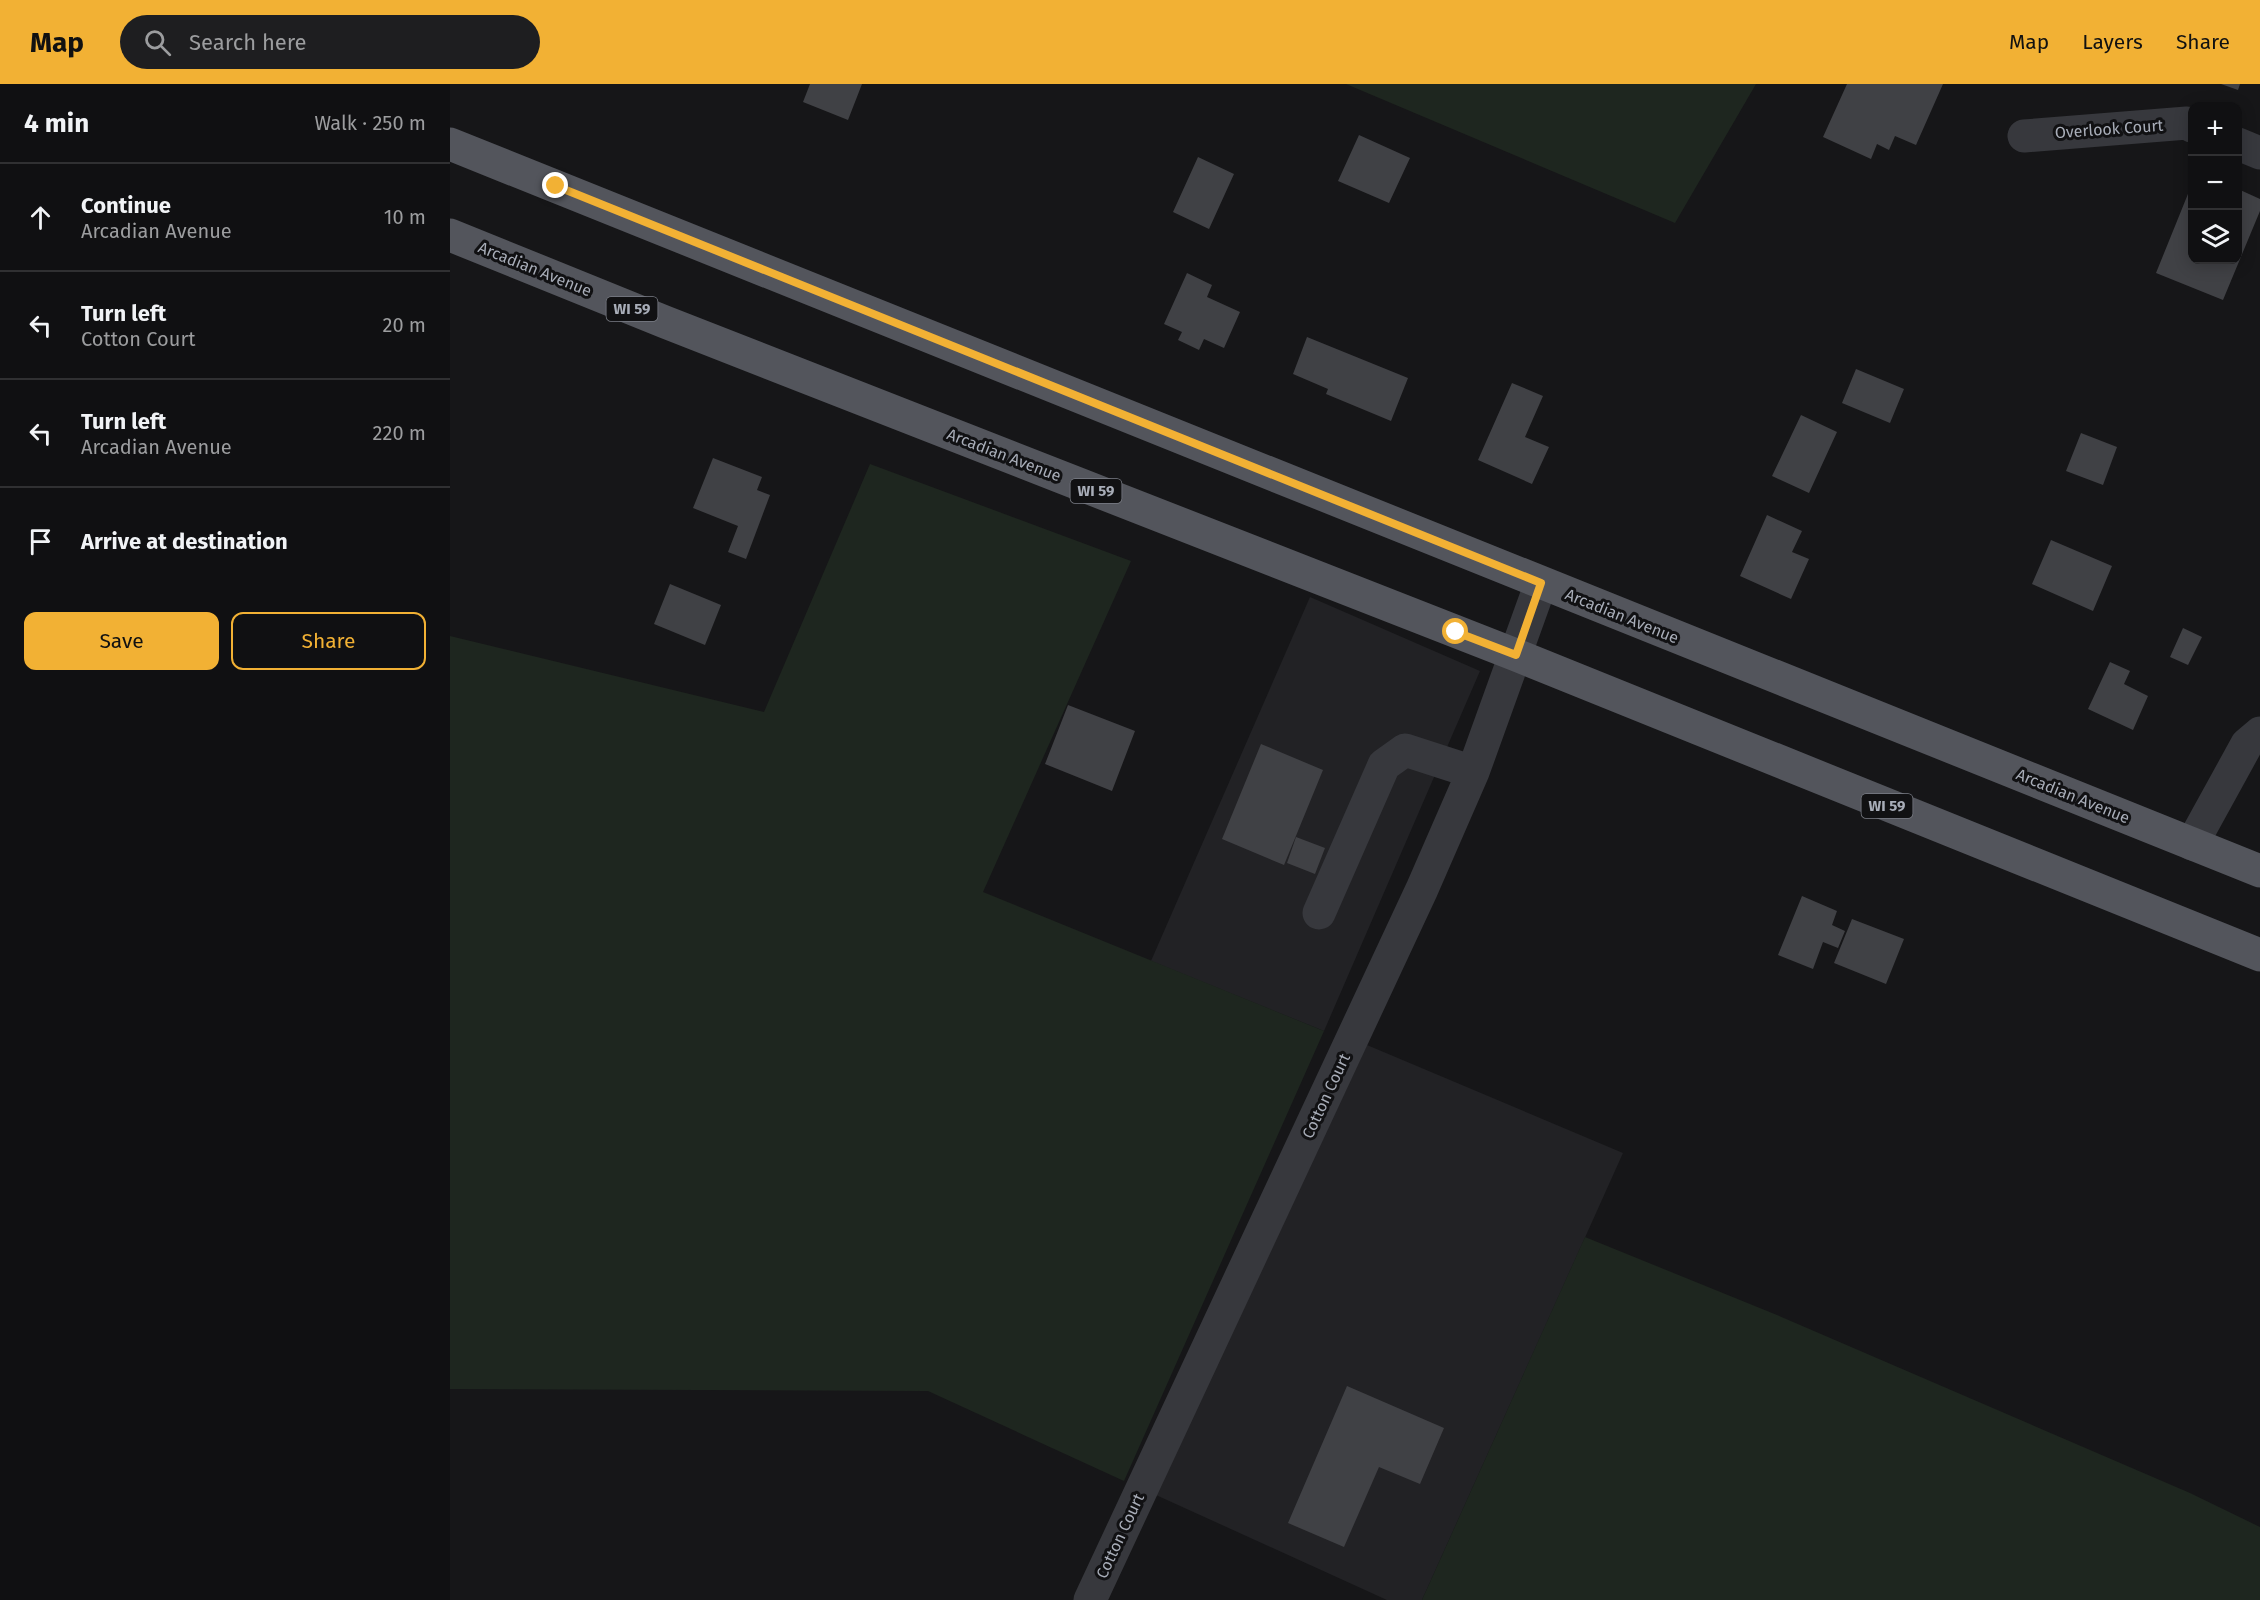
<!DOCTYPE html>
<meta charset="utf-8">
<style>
body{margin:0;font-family:"Fira Sans",sans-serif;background:#1e1e20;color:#f1f3f6}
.controls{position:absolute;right:18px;top:18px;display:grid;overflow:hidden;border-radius:12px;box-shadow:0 3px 15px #0003}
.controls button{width:54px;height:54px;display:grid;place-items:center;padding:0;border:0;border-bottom:2px solid #303032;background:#101012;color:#f1f3f6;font:30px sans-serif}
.stop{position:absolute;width:18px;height:18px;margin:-14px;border:4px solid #f2b134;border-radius:50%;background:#fff}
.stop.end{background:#f2b134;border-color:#fff;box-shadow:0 2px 6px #0008}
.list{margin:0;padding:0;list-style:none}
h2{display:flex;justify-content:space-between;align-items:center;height:78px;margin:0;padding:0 24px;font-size:26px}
h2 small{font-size:20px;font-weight:400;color:#9c9d9f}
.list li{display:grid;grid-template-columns:39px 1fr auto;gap:18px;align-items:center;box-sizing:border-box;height:108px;padding:0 24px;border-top:2px solid #303032}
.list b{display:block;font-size:22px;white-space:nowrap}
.list p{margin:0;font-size:20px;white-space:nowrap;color:#9c9d9f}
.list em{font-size:20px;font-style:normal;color:#9c9d9f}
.actions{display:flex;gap:12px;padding:18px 24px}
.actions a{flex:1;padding:14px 0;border:2px solid #f2b134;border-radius:12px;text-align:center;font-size:21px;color:#f2b134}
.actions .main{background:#f2b134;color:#111}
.icon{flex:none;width:33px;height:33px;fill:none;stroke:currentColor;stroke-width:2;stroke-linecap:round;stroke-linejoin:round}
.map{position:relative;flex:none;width:1810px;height:1516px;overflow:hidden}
header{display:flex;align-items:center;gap:36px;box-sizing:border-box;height:84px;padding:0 30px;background:#f2b134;color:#111}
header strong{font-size:28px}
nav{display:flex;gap:33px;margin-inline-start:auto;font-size:21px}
.search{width:420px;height:54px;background:#1e1e20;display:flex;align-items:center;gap:15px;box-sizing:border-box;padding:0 21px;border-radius:33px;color:#9c9d9f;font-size:22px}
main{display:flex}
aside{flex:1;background:#101012}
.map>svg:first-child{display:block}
</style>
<header>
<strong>Map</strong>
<div class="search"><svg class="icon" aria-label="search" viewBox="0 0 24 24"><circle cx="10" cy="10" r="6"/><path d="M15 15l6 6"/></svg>Search here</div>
<nav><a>Map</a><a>Layers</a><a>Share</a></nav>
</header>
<main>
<aside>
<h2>4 min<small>Walk · 250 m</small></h2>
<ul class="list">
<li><svg class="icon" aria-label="ahead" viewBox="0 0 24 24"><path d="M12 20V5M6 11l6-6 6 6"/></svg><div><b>Continue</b><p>Arcadian Avenue</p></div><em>10 m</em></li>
<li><svg class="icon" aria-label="left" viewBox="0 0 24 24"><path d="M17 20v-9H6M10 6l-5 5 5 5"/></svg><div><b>Turn left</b><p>Cotton Court</p></div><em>20 m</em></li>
<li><svg class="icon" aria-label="left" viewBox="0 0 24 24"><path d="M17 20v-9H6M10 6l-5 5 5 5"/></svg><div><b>Turn left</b><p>Arcadian Avenue</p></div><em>220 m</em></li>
<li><svg class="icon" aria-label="arrive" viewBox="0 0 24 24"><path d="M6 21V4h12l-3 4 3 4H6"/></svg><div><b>Arrive at destination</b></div></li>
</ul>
<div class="actions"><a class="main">Save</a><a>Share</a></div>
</aside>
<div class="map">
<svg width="1810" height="1516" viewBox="0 0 1810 1516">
<rect width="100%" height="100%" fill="#161618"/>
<path fill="#222225" d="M860,513L1030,587L874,947L701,877Z
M917,961L1173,1069L972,1516H937L706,1411Z"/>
<path fill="#1e261f" d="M896,0H1306L1225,139Z
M420,380L681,477L533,808L874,947L674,1397L478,1307L0,1305V552L314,628Z
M1135,1153L1327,1231L1740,1409L1810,1443V1516H972Z"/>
<path fill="#404145" d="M360,0H412L398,36L353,18Z
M1397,0H1493L1466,61L1445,52L1439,66L1427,60L1421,75L1373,53Z
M1771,0H1790L1788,6Z
M909,51L960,74L939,119L888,97Z
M748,73L784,90L759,145L723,128Z
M1742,100V176H1788V105L1810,115V127L1773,216L1706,189Z
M737,189L762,201L757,213L790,228L774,264L754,255L749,266L728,256L732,248L714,240Z
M857,253L958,294L941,337L876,310L878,305L843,290Z
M1406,285L1454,305L1440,339L1392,319Z
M1062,299L1093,312L1075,353L1099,363L1082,400L1028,376Z
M1351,331L1387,348L1359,409L1322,392Z
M1631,349L1667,363L1653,401L1616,387Z
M263,374L312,393L307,406L320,411L296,475L278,468L288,442L243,424Z
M1317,431L1352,447L1342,468L1359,475L1341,515L1290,492Z
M1601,456L1662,482L1643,527L1582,500Z
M220,500L271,521L255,561L204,540Z
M1733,544L1752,553L1738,581L1720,573Z
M1660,578L1680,587L1674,600L1698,612L1683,646L1638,625Z
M618,621L685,647L662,707L595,680Z
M811,660L873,686L834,781L772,755Z
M846,753L875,764L865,790L837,779Z
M1352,812L1387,827L1382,841L1395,847L1388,864L1373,858L1363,885L1328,871Z
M1402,835L1454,855L1436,900L1384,879Z
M897,1302L994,1344L970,1400L929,1383L894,1463L838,1439Z"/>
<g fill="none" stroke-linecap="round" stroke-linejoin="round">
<path stroke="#37383d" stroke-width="33" d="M1574,52L1737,39L1742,42
M1788,60L1810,69
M1742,760L1797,660L1810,649
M869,829L934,681L955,666L1023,688
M640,1516L972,805L1023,688L1091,499"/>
<path stroke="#53555c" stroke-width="33" d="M0,60L1810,787
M0,151L215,238L1066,571L1810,871"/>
</g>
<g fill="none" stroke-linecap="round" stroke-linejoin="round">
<path stroke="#f2b134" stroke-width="8" d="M106,102L1091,499L1066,571L1006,548"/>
</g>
<g text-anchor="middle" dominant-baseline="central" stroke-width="6" stroke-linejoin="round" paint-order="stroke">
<g fill="#111113" stroke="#7b7e86" stroke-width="1.5">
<rect x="156.5" y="213" width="51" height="24" rx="4.5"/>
<rect x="620.5" y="395" width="51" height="24" rx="4.5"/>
<rect x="1411.5" y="710" width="51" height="24" rx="4.5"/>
</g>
<g font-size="15" font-weight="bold" fill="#a8adb8">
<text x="182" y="225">WI 59</text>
<text x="646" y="407">WI 59</text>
<text x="1437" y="722">WI 59</text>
</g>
<g font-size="16" fill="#a8adb8" stroke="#111113">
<text transform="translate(1659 45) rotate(-4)">Overlook Court</text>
<text transform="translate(85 185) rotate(22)">Arcadian Avenue</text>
<text transform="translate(554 371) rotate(21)">Arcadian Avenue</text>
<text transform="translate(1172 532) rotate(22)">Arcadian Avenue</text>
<text transform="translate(1623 712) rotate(22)">Arcadian Avenue</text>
<text transform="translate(876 1012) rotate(-65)">Cotton Court</text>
<text transform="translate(670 1452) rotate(-65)">Cotton Court</text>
</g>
</g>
</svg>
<div class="controls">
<button>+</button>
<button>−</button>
<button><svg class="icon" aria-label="layers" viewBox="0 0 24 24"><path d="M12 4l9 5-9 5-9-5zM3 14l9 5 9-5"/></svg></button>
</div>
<div class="stop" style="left:1006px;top:548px"></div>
<div class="stop end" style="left:106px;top:102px"></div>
</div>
</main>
